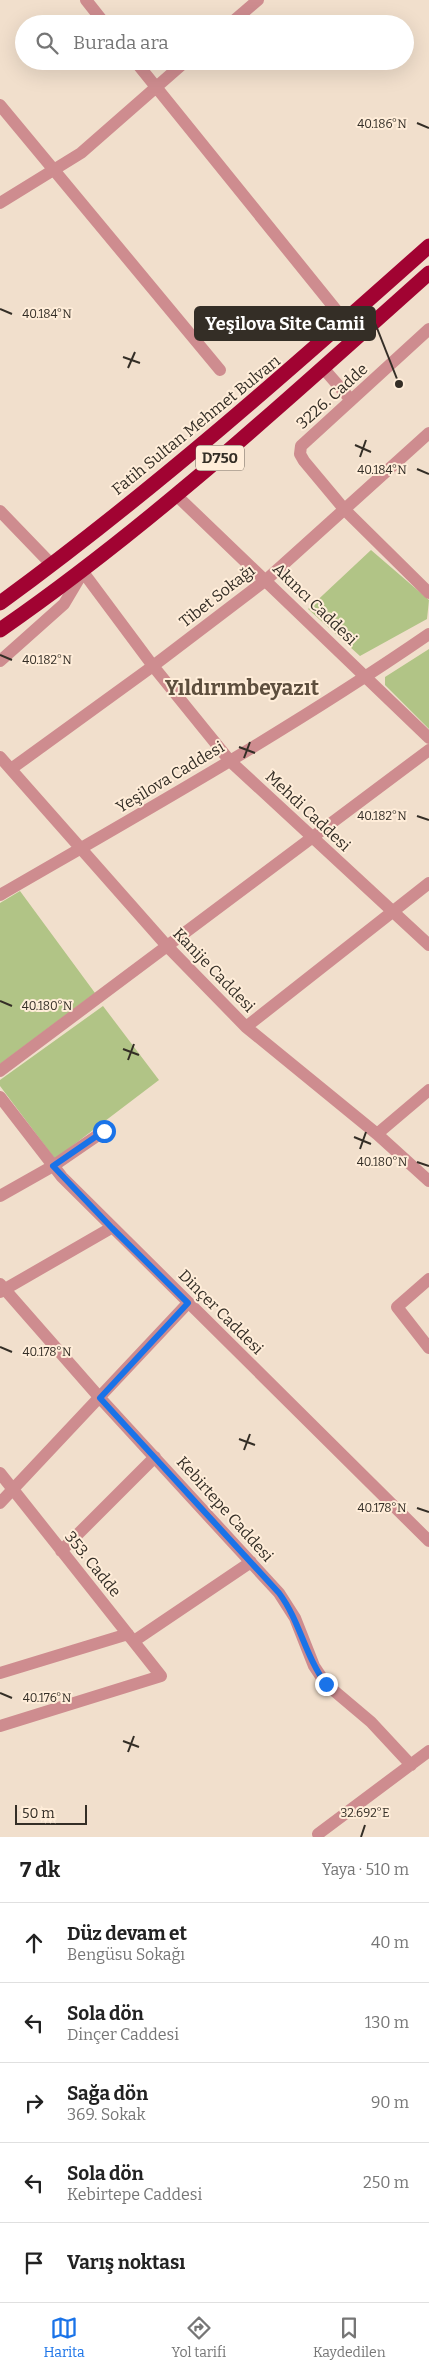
<!DOCTYPE html>
<html lang="tr">
<meta charset="utf-8">
<style>
body{margin:0;font-family:Bitter,serif;background:#f2f2f2;color:#222}
.scale{position:absolute;left:15px;bottom:12px;width:72px;box-sizing:border-box;padding-left:5px;border:2px solid #342e26;border-top:0;font-size:14px;line-height:18px;white-space:nowrap;color:#342e26;-webkit-text-stroke:4px #ffedd9;paint-order:stroke}
.stop{position:absolute;width:15px;height:15px;margin:-11px;border:4px solid #1a73e8;border-radius:50%;background:#fff}
.stop.end{background:#1a73e8;border-color:#fff;box-shadow:0 1px 5px #0008}
.list{margin:0;padding:0;list-style:none}
h2{display:flex;justify-content:space-between;align-items:center;height:65px;margin:0;padding:0 20px;font-size:21px}
h2 small{font-size:16px;font-weight:400;color:#767676}
.list li{display:grid;grid-template-columns:32px 1fr auto;gap:15px;align-items:center;box-sizing:border-box;height:80px;padding:0 20px;border-top:1px solid #e0e0e0}
.list b{display:block;font-size:19px;white-space:nowrap}
.list p{margin:0;font-size:16px;white-space:nowrap;color:#767676}
.list em{font-size:16px;font-style:normal;color:#767676}
.icon{flex:none;width:28px;height:28px;fill:none;stroke:currentColor;stroke-width:2;stroke-linecap:round;stroke-linejoin:round}
.map{position:relative;flex:none;width:429px;height:1837px;overflow:hidden}
.search{position:absolute;background:#fff;box-shadow:0 5px 20px #0002;left:15px;right:15px;top:15px;height:55px;display:flex;align-items:center;gap:12px;box-sizing:border-box;padding:0 18px;border-radius:28px;color:#767676;font-size:19px}
.sheet{height:465px;background:#fff}
nav{display:flex;justify-content:space-around;align-items:center;box-sizing:border-box;height:70px;border-top:1px solid #e0e0e0;background:#fff;font-size:14px;color:#767676}
nav a{display:grid;justify-items:center;gap:2px}
nav .on{color:#1a73e8}
.map>svg:first-child{display:block}
</style>
<div class="map">
<svg width="429" height="1837" viewBox="0 0 429 1837">
<rect width="100%" height="100%" fill="#f1dfcc"/>
<path fill="#b1c486" d="M371,550L429,600L427,619L360,656L308,609Z
M429,649V729L385,685V677Z
M20,891L95,993L0,1064V903Z
M103,1006L159,1080L55,1159L0,1086V1080Z"/>
<g fill="none" stroke-linecap="round" stroke-linejoin="round">
<path stroke="#ce8c8f" stroke-width="12" d="M86,0L105,24
M230,24L258,0
M135,61L345,321
M0,105L220,370
M0,203L81,153L186,61
M429,329L301,446L300,454L304,461L345,510L429,593
M323,368L351,400
M176,495L429,738
M0,511L52,565
M0,661L64,604L83,572L153,666L230,761L429,945
M0,757L167,946L246,1027L377,1134L429,1181
M11,769L153,666L266,580L429,433
M0,895C145,811 291,729 429,634
M246,1027L429,883
M0,1071L429,750
M0,1097L62,1177L429,1541
M377,1134L429,1090
M0,1196L53,1166L104,1131
M429,1279L397,1307L429,1348
M0,1284L100,1398L279,1593L295,1618L314,1666L326,1684L371,1722L411,1765
M0,1292L111,1228
M0,1473L161,1676L0,1726
M0,1503L188,1303
M61,1551L155,1457
M134,1641L251,1562
M0,1673L128,1634
M318,1834L429,1751"/>
<path stroke="#a10332" stroke-width="15" d="M0,603C151,493 290,370 429,246
M0,630C153,524 290,397 429,273"/>
</g>
<g fill="none" stroke-linecap="round" stroke-linejoin="round">
<path stroke="#1a73e8" stroke-width="6" d="M104,1131L53,1166L112,1228L188,1303L100,1398L279,1593C300,1621 305,1656 326,1684"/>
</g>
<path fill="none" stroke="#342e26" stroke-width="2" d="M417,123L429,128M0,309L12,314M123,357L140,363M128,368L135,352M355,445L371,452M360,457L366,440M417,469L429,474M0,655L12,660M239,747L255,753M244,758L250,742M417,816L429,820M0,1001L12,1006M123,1049L139,1055M128,1060L134,1044M354,1137L371,1144M360,1149L366,1132M417,1162L429,1166M0,1347L12,1352M239,1439L255,1445M244,1450L250,1434M417,1508L429,1512M0,1693L12,1698M123,1741L139,1747M128,1752L134,1736M361,1837L365,1825"/>
<g text-anchor="middle" dominant-baseline="central" stroke-width="4" stroke-linejoin="round" paint-order="stroke">
<rect fill="#ffedd9" stroke="#71675c" stroke-width="1" x="196" y="445.5" width="48" height="25" rx="4"/>
<g font-size="15" font-weight="bold" fill="#342e26">
<text x="220" y="458">D750</text>
</g>
<g font-size="16" fill="#342e26" stroke="#ffedd9">
<text transform="translate(332 396) rotate(-42)">3226. Cadde</text>
<text transform="translate(196 425) rotate(-39)">Fatih Sultan Mehmet Bulvarı</text>
<text transform="translate(217 596) rotate(-38)">Tibet Sokağı</text>
<text transform="translate(315 604) rotate(44)">Akıncı Caddesi</text>
<text transform="translate(170 777) rotate(-31)">Yeşilova Caddesi</text>
<text transform="translate(308 811) rotate(43)">Mehdi Caddesi</text>
<text transform="translate(214 970) rotate(46)">Kanije Caddesi</text>
<text transform="translate(221 1312) rotate(45)">Dinçer Caddesi</text>
<text transform="translate(225 1509) rotate(48)">Kebirtepe Caddesi</text>
<text transform="translate(93 1564) rotate(51)">353. Cadde</text>
</g>
<g font-size="21" font-weight="bold" fill="#5d4e3d" stroke="#ffedd9">
<text x="242" y="688">Yıldırımbeyazıt</text>
</g>
</g>
<g font-size="12" text-anchor="middle" fill="#342e26" stroke="#ffedd9" stroke-width="4" stroke-linejoin="round" paint-order="stroke">
<text x="382" y="128">40.186°N</text>
<text x="47" y="318">40.184°N</text>
<text x="382" y="474">40.184°N</text>
<text x="47" y="664">40.182°N</text>
<text x="382" y="820">40.182°N</text>
<text x="47" y="1010">40.180°N</text>
<text x="382" y="1166">40.180°N</text>
<text x="47" y="1356">40.178°N</text>
<text x="382" y="1512">40.178°N</text>
<text x="47" y="1702">40.176°N</text>
<text x="365" y="1817">32.692°E</text>
</g>
<path fill="none" stroke="#342e26" stroke-width="2" d="M399 384L375 323"/>
<circle fill="#342e26" stroke="#ffedd9" stroke-width="2" cx="399" cy="384" r="5"/>
<rect fill="#342e26" stroke="#342e26" stroke-width="2" x="195" y="307" width="180" height="33" rx="5"/>
<g font-size="18" text-anchor="middle" font-weight="bold" fill="#fff">
<text x="285" y="330">Yeşilova Site Camii</text>
</g>
</svg>
<div class="scale">50 m</div>
<div class="stop" style="left:104px;top:1131px"></div>
<div class="stop end" style="left:326px;top:1684px"></div>
<div class="search"><svg class="icon" aria-label="search" viewBox="0 0 24 24"><circle cx="10" cy="10" r="6"/><path d="M15 15l6 6"/></svg>Burada ara</div>
</div>
<section class="sheet">
<h2>7 dk<small>Yaya · 510 m</small></h2>
<ul class="list">
<li><svg class="icon" aria-label="ahead" viewBox="0 0 24 24"><path d="M12 20V5M6 11l6-6 6 6"/></svg><div><b>Düz devam et</b><p>Bengüsu Sokağı</p></div><em>40 m</em></li>
<li><svg class="icon" aria-label="left" viewBox="0 0 24 24"><path d="M17 20v-9H6M10 6l-5 5 5 5"/></svg><div><b>Sola dön</b><p>Dinçer Caddesi</p></div><em>130 m</em></li>
<li><svg class="icon" aria-label="right" viewBox="0 0 24 24"><path d="M7 20v-9h11M14 6l5 5-5 5"/></svg><div><b>Sağa dön</b><p>369. Sokak</p></div><em>90 m</em></li>
<li><svg class="icon" aria-label="left" viewBox="0 0 24 24"><path d="M17 20v-9H6M10 6l-5 5 5 5"/></svg><div><b>Sola dön</b><p>Kebirtepe Caddesi</p></div><em>250 m</em></li>
<li><svg class="icon" aria-label="arrive" viewBox="0 0 24 24"><path d="M6 21V4h12l-3 4 3 4H6"/></svg><div><b>Varış noktası</b></div></li>
</ul>
</section>
<nav>
<a class="on"><svg class="icon" aria-label="map" viewBox="0 0 24 24"><path d="M3 6l6-2 6 2 6-2v14l-6 2-6-2-6 2zM9 4v14M15 6v14"/></svg>Harita</a>
<a><svg class="icon" aria-label="directions" viewBox="0 0 24 24"><path d="M12 3l9 9-9 9-9-9zM9 14v-3h6M13 9l2 2-2 2"/></svg>Yol tarifi</a>
<a><svg class="icon" aria-label="saved" viewBox="0 0 24 24"><path d="M7 4h10v16l-5-4-5 4z"/></svg>Kaydedilen</a>
</nav>
